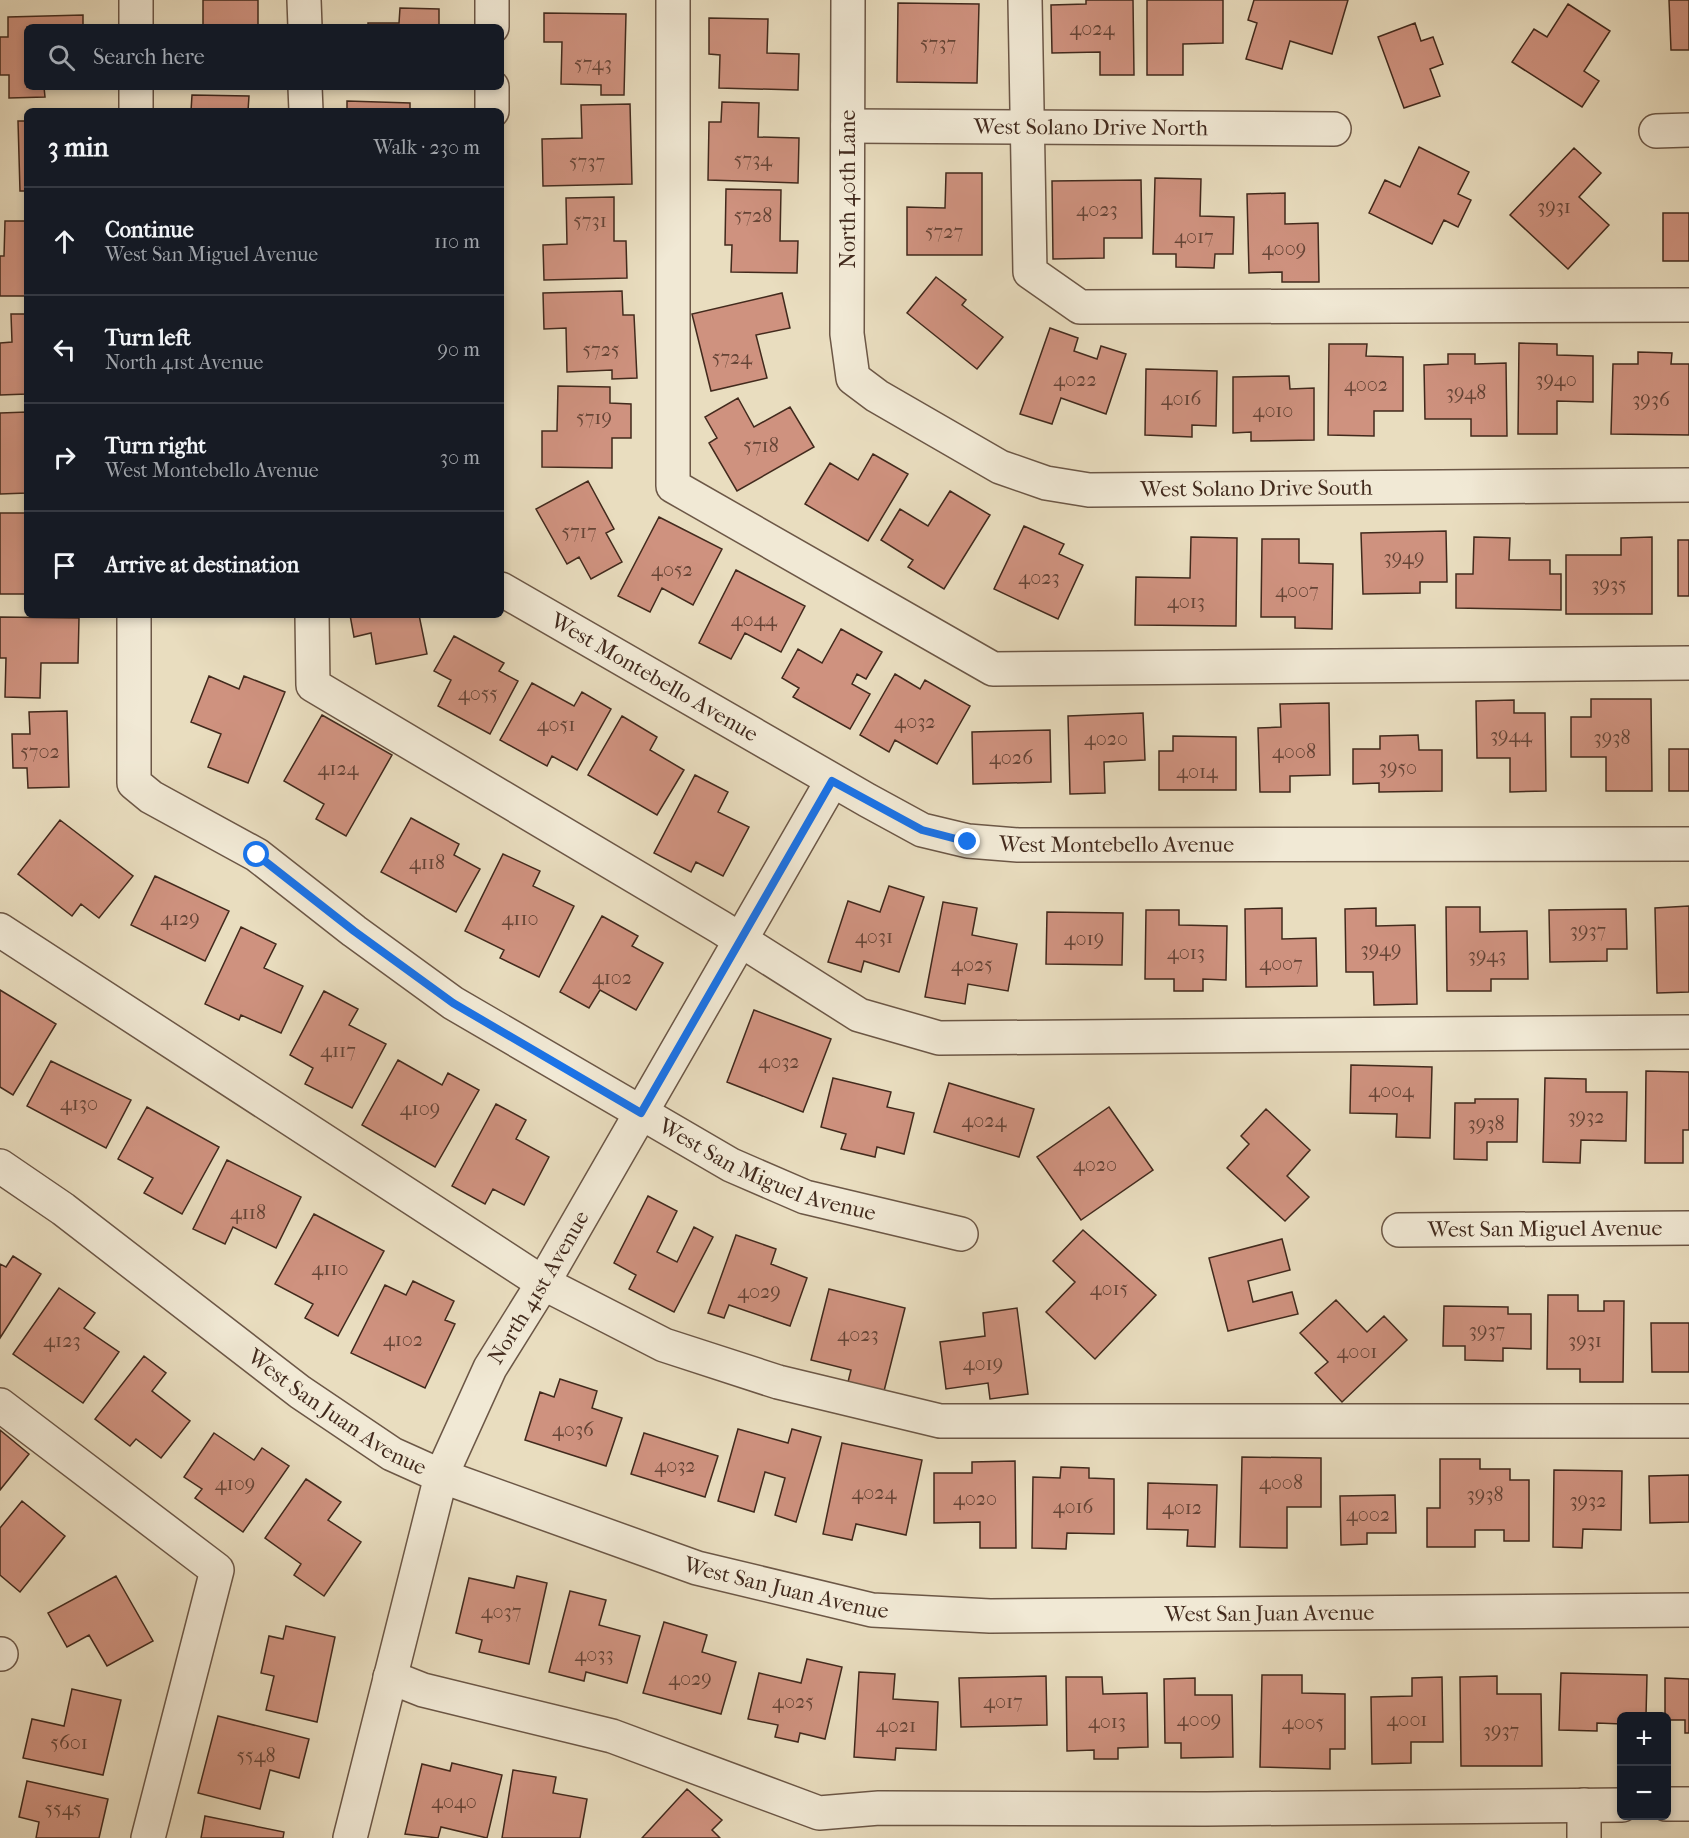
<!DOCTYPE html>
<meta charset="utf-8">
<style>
body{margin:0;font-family:"IM FELL French Canon",serif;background:#20242c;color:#f1f3f6}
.controls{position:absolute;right:18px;bottom:18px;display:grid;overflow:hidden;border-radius:9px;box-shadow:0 3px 9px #0003}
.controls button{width:54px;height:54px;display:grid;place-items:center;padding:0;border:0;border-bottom:2px solid #363941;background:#171b24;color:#f1f3f6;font:30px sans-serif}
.stop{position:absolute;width:18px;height:18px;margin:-14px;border:4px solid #1a73e8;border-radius:50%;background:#fff}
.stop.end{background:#1a73e8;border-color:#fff;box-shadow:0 2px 6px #0008}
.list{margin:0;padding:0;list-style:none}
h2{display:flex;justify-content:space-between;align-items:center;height:78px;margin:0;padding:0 24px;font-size:26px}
h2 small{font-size:20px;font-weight:400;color:#9ea1a6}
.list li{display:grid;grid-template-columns:39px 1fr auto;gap:18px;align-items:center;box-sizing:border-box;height:108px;padding:0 24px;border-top:2px solid #363941}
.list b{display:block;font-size:22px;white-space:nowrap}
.list p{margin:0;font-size:20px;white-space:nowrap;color:#9ea1a6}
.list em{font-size:20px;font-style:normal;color:#9ea1a6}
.icon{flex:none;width:33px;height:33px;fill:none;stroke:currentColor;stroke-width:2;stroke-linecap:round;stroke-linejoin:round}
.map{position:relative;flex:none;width:1689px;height:1838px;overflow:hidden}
.search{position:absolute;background:#171b24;box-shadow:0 3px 9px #0003;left:24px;top:24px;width:480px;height:66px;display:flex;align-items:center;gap:15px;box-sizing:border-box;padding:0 21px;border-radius:9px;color:#9ea1a6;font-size:22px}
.panel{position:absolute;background:#171b24;box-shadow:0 3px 9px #0003;left:24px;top:108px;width:480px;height:510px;border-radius:9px}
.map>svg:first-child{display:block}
</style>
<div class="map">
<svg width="1689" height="1838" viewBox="0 0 1689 1838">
<rect width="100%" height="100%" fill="#e9ddbf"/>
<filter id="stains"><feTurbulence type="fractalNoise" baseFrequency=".00333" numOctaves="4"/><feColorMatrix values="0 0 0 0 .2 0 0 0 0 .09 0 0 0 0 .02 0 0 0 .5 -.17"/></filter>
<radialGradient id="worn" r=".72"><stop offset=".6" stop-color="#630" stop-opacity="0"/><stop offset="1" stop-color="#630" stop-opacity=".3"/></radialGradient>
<path fill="#cf927f" stroke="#422a1d" stroke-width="1.5" d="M203,0H258V27H203Z
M1086,0H1133L1134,75H1100V52L1052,53L1051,5L1086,4Z
M1147,0H1223V43L1183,44V75H1147Z
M1254,0H1348L1332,54L1290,41L1282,69L1246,59L1257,23L1248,20Z
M1669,0H1689V50H1671Z
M898,3L979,4L977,83L897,82Z
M1568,4L1610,31L1584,71L1599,81L1582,107L1512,62L1534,29L1547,37Z
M400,8L439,9V27H368V23H399Z
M544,13L626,14L624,95H601V85L561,84L562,42H544Z
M83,15V27H27V87H44L45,97L9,98V75H0V37H8V17Z
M709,18L768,19L767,53L799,54L798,90L719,88L720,55L709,54Z
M1415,23L1421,41L1433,37L1443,64L1430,69L1440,96L1404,108L1378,37Z
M192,95L249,96L248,111H191Z
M347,101L410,103V111H347Z
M722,102L759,103L758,137L799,138L798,183L708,180L709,122H721Z
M630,104L632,184L543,186L542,139L582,138L581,105Z
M18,121H27V191H20Z
M1419,147L1469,172L1458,194L1471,200L1458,227L1444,220L1432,244L1369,213L1385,180L1400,187Z
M1574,148L1601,173L1579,197L1609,225L1568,269L1510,215Z
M946,173H982V255H907V207L945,208Z
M1155,178L1201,179L1200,216L1234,217L1233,254H1215L1214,268L1176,267V254H1153Z
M1141,180L1142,238H1104V258L1053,259L1052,181Z
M726,189L781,190L780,241H798L797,273L731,272L732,245H725Z
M1285,193V224L1318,223L1319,282H1282V272L1249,273L1247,194Z
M614,197V241H626L627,278L544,280L543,245L567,244L566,198Z
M1663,213H1689V261H1663Z
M5,221H27V296H0V256H4Z
M936,277L966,300L962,305L1003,337L977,369L907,313Z
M622,291L623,315H634L637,378L612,379V370L567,372L566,328L544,329L543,293Z
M782,293L790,328L756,335L767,378L711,391L692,314Z
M11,314H27V394L0,395V343L12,342Z
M1050,328L1078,338L1074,351L1097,359L1101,346L1126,354L1106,414L1061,398L1052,424L1020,414Z
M1519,343L1557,344V355L1593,356V402L1557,401V434H1518Z
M1329,344H1367L1366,356L1403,357V411H1374V436L1328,435Z
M1638,352L1672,353L1671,364H1689V435L1611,434L1613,364H1638Z
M1448,354H1475V364L1506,363L1507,436H1471V419H1425L1424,365L1448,364Z
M1146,369L1217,371L1216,426L1192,425V437L1145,435Z
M1289,376L1290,389L1314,388V440L1251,441V432L1233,433V377Z
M558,386L610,387V403L631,404V438H612V468L542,467V431H557Z
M738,398L754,427L790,407L814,447L737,491L709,443L717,438L705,417Z
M27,412V493L0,494V413Z
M873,454L908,474L868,541L805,504L830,463L858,480Z
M588,481L614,529L606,533L622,562L591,579L579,557L567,564L536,509Z
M950,491L990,515L944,589L908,567L913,560L881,540L900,509L928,526Z
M0,513H27V594H0Z
M659,517L722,549L693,605L662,588L650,612L618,596Z
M1024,526L1064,544L1059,554L1083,565L1058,619L994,589Z
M1446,531L1447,582H1420V593L1363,594L1361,533Z
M1191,537L1237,538L1236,626L1135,625L1136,577L1190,578Z
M1474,537L1510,538L1509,560H1550V574H1561V610L1456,608V574H1473Z
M1652,537V614H1566V555H1621V538Z
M1262,539H1299V563L1333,564L1332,629L1295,628V617H1261Z
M1678,540H1689V596H1678Z
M736,570L805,606L781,652L745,633L731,659L699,643Z
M350,615H419L427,654L376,664L371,633L354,637Z
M0,617L79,618L78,663H41L40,698L5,697L6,658H0Z
M841,629L882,652L866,679L857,674L852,684L870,694L850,729L793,697L799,688L782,678L798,649L822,663Z
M454,636L504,663L499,671L518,681L490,734L438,706L451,680L434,671Z
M895,674L920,689L925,680L970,706L937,764L895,740L889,752L860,735Z
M209,676L239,689L244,676L285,692L248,783L208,767L221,734L191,722Z
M532,683L574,706L582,692L611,709L577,770L552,756L547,766L500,740Z
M1591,699H1651L1652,791H1606V757H1571V717H1591Z
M1514,700V713H1545L1546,791L1510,792V758H1477L1476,701Z
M1329,703L1330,775L1290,776V792H1260L1258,728L1281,727L1280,704Z
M67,711L69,787L28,788L27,768H13L12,734H30L29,712Z
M1143,713L1145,760L1104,762L1105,793L1070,794L1068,716Z
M322,715L392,755L346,836L316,819L324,804L284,781Z
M622,716L657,737L650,750L684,770L657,815L588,775Z
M1050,730L1051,782L973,784L972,732Z
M1418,735L1419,750H1442V791L1379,792V783L1353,784V749H1380V736Z
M1173,736L1236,737V790H1159V751H1173Z
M1669,749H1689V791H1669Z
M695,775L728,792L718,812L749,827L723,876L696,862L691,872L654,853Z
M411,818L459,844L454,855L480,869L456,912L381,872Z
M60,820L133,876L99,918L81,904L72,916L18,874Z
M503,854L540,871L533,886L574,906L539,977L500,958L504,950L465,931Z
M155,876L229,911L205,961L131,925Z
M889,886L924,897L899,972L864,961L861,972L828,962L848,901L880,912Z
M943,902L977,908L972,935L1017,944L1008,991L968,984L965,1004L925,997Z
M1689,906V992L1657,993L1655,908Z
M1446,907H1480V932L1527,931L1528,979H1491V991H1447Z
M1282,908V939L1316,938L1317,986L1246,987L1245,909Z
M1376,908V926L1415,925L1417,1004L1374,1005L1373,972H1346L1345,909Z
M1626,909L1627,949H1607V961L1550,962L1549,910Z
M1146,910H1179V925L1227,926L1226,980L1203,979V991H1174V979H1145Z
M1047,912L1123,913L1122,965L1046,964Z
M602,916L638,936L632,946L663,963L636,1010L600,990L589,1008L560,992Z
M241,927L276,944L264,968L303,986L281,1033L241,1015L239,1020L205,1004Z
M0,990L56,1024L13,1095L0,1087Z
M324,991L358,1009L349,1025L386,1044L352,1108L305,1084L313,1068L290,1055Z
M754,1010L831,1039L803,1112L727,1082Z
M398,1060L442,1085L448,1073L479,1090L435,1167L362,1125Z
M51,1061L131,1100L106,1148L27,1106Z
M1351,1065L1432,1067L1430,1138L1396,1137L1397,1114L1350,1113Z
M1646,1071L1689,1072V1130H1683V1163H1645Z
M833,1078L891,1092L887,1107L914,1113L904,1154L877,1147L875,1157L841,1149L846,1134L821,1127Z
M1545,1078L1586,1079V1092H1627L1626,1141L1581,1140L1580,1163L1543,1162Z
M949,1083L1034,1109L1019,1157L934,1132Z
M1475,1099H1518L1517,1142H1487V1160L1454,1159L1455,1103H1475Z
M496,1104L526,1120L516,1139L549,1157L524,1205L493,1189L485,1204L452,1186Z
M147,1107L219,1147L182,1214L144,1193L153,1178L118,1159Z
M1109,1107L1153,1170L1081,1220L1037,1157Z
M1266,1109L1310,1150L1287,1176L1309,1197L1285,1221L1227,1168L1249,1144L1241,1136Z
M227,1160L301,1197L276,1248L233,1227L225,1244L193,1229Z
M648,1196L677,1211L657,1252L677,1262L694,1227L713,1237L674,1312L629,1289L636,1275L614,1263Z
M314,1214L384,1251L338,1336L305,1318L313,1304L275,1284Z
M1083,1230L1156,1295L1095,1359L1046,1312L1075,1282L1053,1261Z
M736,1235L776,1249L771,1264L807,1278L790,1326L729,1305L724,1318L708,1313Z
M1282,1239L1290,1270L1248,1281L1253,1302L1292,1292L1298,1314L1228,1331L1209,1258Z
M13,1256L41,1274L0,1338V1264L6,1267Z
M413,1281L454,1301L445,1320L455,1324L425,1388L351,1353L385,1285L406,1295Z
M59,1288L95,1313L84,1328L119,1352L83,1403L13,1354Z
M829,1289L905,1308L883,1395L847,1386L851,1370L811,1360Z
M1548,1295H1578V1311H1604V1301H1624L1623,1382H1580V1369H1547Z
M1336,1300L1367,1332L1384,1316L1407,1340L1342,1402L1315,1373L1328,1362L1300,1333Z
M1444,1306L1508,1307V1314H1531V1349L1503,1348V1361L1465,1360V1346H1443Z
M1017,1308L1028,1394L990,1399L988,1383L946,1389L940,1342L985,1336L983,1313Z
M1651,1323H1689V1372H1652Z
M144,1356L166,1373L152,1391L190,1421L161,1458L136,1439L130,1446L95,1419Z
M560,1379L597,1391L592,1408L622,1418L606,1466L525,1440L540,1392L554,1397Z
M738,1429L788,1443L792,1429L821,1437L796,1522L775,1515L785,1478L765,1472L754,1512L718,1501Z
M0,1430L29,1454L0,1490Z
M214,1433L254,1460L262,1448L289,1466L243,1532L195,1498L202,1489L184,1477Z
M644,1433L718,1456L705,1497L631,1474Z
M842,1443L922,1460L906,1535L856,1524L852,1540L823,1534Z
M1242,1457L1321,1458V1507H1287V1548L1240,1547Z
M1440,1459H1480V1469H1510V1480H1529V1541H1504V1530H1475V1547H1427V1508H1440Z
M1015,1461L1016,1548H980V1522L934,1523V1473H972V1462Z
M1061,1467L1089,1468V1478L1114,1479V1534L1067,1533L1066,1549L1032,1548L1033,1477L1060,1478Z
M1554,1470L1622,1471L1621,1530L1583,1529L1582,1548L1553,1547Z
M1689,1475V1522L1650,1523L1649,1476Z
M306,1479L341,1502L328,1520L361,1542L324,1596L294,1575L301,1564L265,1538Z
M1148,1483L1217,1485L1215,1547L1187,1546L1188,1530L1147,1529Z
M1395,1495L1396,1533H1367V1544L1341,1545L1340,1496Z
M22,1501L65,1536L20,1592L0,1575V1528Z
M116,1576L153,1641L107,1666L89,1635L67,1647L48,1613Z
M517,1576L547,1583L529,1664L479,1652L482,1640L456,1633L469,1578L514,1588Z
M570,1591L606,1600L599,1625L640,1636L627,1683L586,1672L584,1681L549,1672Z
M664,1622L707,1635L702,1652L736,1662L721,1714L643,1693Z
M286,1626L335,1637L317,1722L266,1710L274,1676L261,1673L269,1636L283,1639Z
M807,1659L842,1667L825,1739L800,1733L798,1742L775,1737L778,1725L748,1719L759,1673L801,1683Z
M859,1672L895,1674L893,1699L938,1702L936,1750L896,1748L895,1760L854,1757Z
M1561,1673L1647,1675L1646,1716H1622V1724L1597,1723V1731L1559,1730Z
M1262,1675H1302V1693L1345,1694V1749H1330V1769L1260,1767Z
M1046,1676L1047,1725L961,1727L959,1678Z
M1497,1676V1694H1541L1542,1766H1461L1460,1677Z
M1066,1677H1102L1103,1694L1147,1693L1148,1747L1118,1748V1759H1094V1750L1067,1751Z
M1442,1677L1443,1742H1411V1763L1372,1764L1371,1697L1412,1696V1678Z
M1195,1678V1695H1232L1233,1757L1181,1758V1743H1165L1164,1679Z
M1665,1678L1689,1679V1733H1685V1720H1666L1665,1716Z
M72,1689L121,1700L103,1775L23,1758L32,1719L64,1726Z
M218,1716L309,1739L299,1778L270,1770L260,1809L198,1793Z
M452,1763L502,1775L487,1838L441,1827L438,1838L405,1834L422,1764L450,1771Z
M513,1770L556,1777L553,1793L587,1799L580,1838H502Z
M27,1781L108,1799L99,1838H36L39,1822L19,1817Z
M687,1789L722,1820L712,1830L720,1838H642Z
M205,1816L284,1832L283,1838H201Z"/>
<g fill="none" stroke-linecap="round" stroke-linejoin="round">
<g stroke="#6c5746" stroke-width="36">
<g id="minor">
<path d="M304,0L305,27"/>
<path d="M673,0V486L993,669L1689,663"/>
<path id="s1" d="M848,0L847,334L853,378L877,396L1000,467L1046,483L1089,490L1689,485"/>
<path d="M1025,0L1030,272L1080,307L1689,305"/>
<path d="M136,27V0"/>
<path d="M492,27V0"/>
<path d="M305,87L306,111"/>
<path d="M136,111V87"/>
<path d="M492,111V87"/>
<path id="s2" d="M848,126L1334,129"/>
<path d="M1656,131L1689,130"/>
<path id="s3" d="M501,589L867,800L922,830L968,841L1018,845L1689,844"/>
<path id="s4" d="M134,615V783L151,797L257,855L354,931L453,1003L731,1165L805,1197L961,1234"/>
<path d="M312,615L313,685L720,927L859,1015L939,1038L1689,1032"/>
<path d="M0,930L543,1283L664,1345L778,1382L940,1421H1689"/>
<path id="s5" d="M0,1166L63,1209L300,1392L392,1454L441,1476L697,1568L872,1610L990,1616L1689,1610"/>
<path id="s6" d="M1399,1230L1689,1228"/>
<path d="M0,1405L217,1570L148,1838"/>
<path d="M0,1654H1"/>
<path d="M390,1677L423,1690L612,1736L819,1813L879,1808L1206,1809L1622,1805"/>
<path d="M1666,1804H1689"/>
<path d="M1584,1805V1838"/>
<path id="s7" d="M350,1838L441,1476L490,1368L543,1283L832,781"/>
</g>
</g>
<use href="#minor" stroke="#f1e9d5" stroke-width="33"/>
</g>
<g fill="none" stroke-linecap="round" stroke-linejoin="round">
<path stroke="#1a73e8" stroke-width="8" d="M257,855L354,931L453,1003L641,1113L832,781L922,830L968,842"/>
</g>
<g text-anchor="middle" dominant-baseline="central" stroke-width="5" stroke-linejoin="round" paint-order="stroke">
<g font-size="20" fill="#654436">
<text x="1092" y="28">4024</text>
<text x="938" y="43">5737</text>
<text x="593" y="63">5743</text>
<text x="753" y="159">5734</text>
<text x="587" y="161">5737</text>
<text x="1554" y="206">3931</text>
<text x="1097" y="209">4023</text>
<text x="753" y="215">5728</text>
<text x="590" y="220">5731</text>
<text x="944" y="231">5727</text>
<text x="1194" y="236">4017</text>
<text x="1284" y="248">4009</text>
<text x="601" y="349">5725</text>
<text x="732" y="357">5724</text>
<text x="1075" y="379">4022</text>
<text x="1556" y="379">3940</text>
<text x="1366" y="384">4002</text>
<text x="1466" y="392">3948</text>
<text x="1181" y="398">4016</text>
<text x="1651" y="399">3936</text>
<text x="1273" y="410">4010</text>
<text x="594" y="417">5719</text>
<text x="761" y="445">5718</text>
<text x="579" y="531">5717</text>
<text x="1404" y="557">3949</text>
<text x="672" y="569">4052</text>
<text x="1039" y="577">4023</text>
<text x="1609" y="584">3935</text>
<text x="1297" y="590">4007</text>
<text x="1186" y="601">4013</text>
<text x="754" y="619">4044</text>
<text x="478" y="693">4055</text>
<text x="915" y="721">4032</text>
<text x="556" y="724">4051</text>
<text x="1511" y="735">3944</text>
<text x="1612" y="737">3938</text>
<text x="1106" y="738">4020</text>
<text x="40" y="751">5702</text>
<text x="1294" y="751">4008</text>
<text x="1011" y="757">4026</text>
<text x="1398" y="767">3950</text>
<text x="338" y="768">4124</text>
<text x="1197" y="771">4014</text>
<text x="427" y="862">4118</text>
<text x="180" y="918">4129</text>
<text x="520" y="918">4110</text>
<text x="1588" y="930">3937</text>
<text x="874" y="936">4031</text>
<text x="1084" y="938">4019</text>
<text x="1381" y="949">3949</text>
<text x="1186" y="952">4013</text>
<text x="1487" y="955">3943</text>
<text x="1281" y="963">4007</text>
<text x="972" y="964">4025</text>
<text x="612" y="977">4102</text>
<text x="338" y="1050">4117</text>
<text x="779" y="1061">4032</text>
<text x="1391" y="1090">4004</text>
<text x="79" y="1103">4130</text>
<text x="420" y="1108">4109</text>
<text x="1586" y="1116">3932</text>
<text x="984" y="1120">4024</text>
<text x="1486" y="1123">3938</text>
<text x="1095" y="1164">4020</text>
<text x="248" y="1212">4118</text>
<text x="330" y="1268">4110</text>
<text x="1109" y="1288">4015</text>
<text x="759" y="1291">4029</text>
<text x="1487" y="1330">3937</text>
<text x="858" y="1334">4023</text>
<text x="403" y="1339">4102</text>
<text x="62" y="1340">4123</text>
<text x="1585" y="1340">3931</text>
<text x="1357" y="1351">4001</text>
<text x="983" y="1363">4019</text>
<text x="573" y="1429">4036</text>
<text x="675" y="1465">4032</text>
<text x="1281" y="1482">4008</text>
<text x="235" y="1483">4109</text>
<text x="874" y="1492">4024</text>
<text x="1485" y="1494">3938</text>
<text x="975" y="1498">4020</text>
<text x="1588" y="1500">3932</text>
<text x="1073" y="1506">4016</text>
<text x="1182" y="1507">4012</text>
<text x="1368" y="1514">4002</text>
<text x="501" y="1611">4037</text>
<text x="594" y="1654">4033</text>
<text x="690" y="1678">4029</text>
<text x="793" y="1701">4025</text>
<text x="1003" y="1701">4017</text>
<text x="1199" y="1719">4009</text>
<text x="1407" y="1719">4001</text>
<text x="1107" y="1721">4013</text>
<text x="1303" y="1722">4005</text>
<text x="896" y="1725">4021</text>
<text x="1501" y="1730">3937</text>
<text x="69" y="1742">5601</text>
<text x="256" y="1755">5548</text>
<text x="454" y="1801">4040</text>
<text x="63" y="1808">5545</text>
</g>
<g font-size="22" fill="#422a1d" stroke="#f1e9d5">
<text stroke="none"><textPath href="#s2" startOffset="243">West Solano Drive North</textPath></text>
<text transform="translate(848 189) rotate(-90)">North 40th Lane</text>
<text stroke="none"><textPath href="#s1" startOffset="810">West Solano Drive South</textPath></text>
<text stroke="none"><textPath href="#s3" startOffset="177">West Montebello Avenue</textPath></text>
<text stroke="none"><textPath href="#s3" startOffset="681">West Montebello Avenue</textPath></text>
<text stroke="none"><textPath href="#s4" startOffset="914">West San Miguel Avenue</textPath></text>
<text stroke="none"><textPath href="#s6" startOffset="146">West San Miguel Avenue</textPath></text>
<text stroke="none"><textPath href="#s7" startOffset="586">North 41st Avenue</textPath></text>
<text stroke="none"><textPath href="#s5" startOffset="418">West San Juan Avenue</textPath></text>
<text stroke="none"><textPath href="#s5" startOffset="904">West San Juan Avenue</textPath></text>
<text stroke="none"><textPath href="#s5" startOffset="1390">West San Juan Avenue</textPath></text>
</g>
</g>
<rect width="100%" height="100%" filter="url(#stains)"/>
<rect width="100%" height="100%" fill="url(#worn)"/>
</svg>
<div class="controls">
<button>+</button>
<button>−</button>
</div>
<div class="stop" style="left:257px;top:855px"></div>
<div class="stop end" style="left:968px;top:842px"></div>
<div class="search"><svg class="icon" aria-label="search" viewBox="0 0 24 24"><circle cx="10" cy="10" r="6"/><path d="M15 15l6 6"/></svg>Search here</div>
<section class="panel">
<h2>3 min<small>Walk · 230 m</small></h2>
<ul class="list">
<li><svg class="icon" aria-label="ahead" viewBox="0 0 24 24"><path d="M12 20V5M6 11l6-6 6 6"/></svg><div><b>Continue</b><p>West San Miguel Avenue</p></div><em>110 m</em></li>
<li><svg class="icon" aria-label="left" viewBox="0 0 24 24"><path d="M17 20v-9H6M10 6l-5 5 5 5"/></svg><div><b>Turn left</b><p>North 41st Avenue</p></div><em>90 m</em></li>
<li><svg class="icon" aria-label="right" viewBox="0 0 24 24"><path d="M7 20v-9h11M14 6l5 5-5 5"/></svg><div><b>Turn right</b><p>West Montebello Avenue</p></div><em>30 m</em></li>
<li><svg class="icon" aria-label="arrive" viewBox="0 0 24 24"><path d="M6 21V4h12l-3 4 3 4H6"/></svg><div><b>Arrive at destination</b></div></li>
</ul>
</section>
</div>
